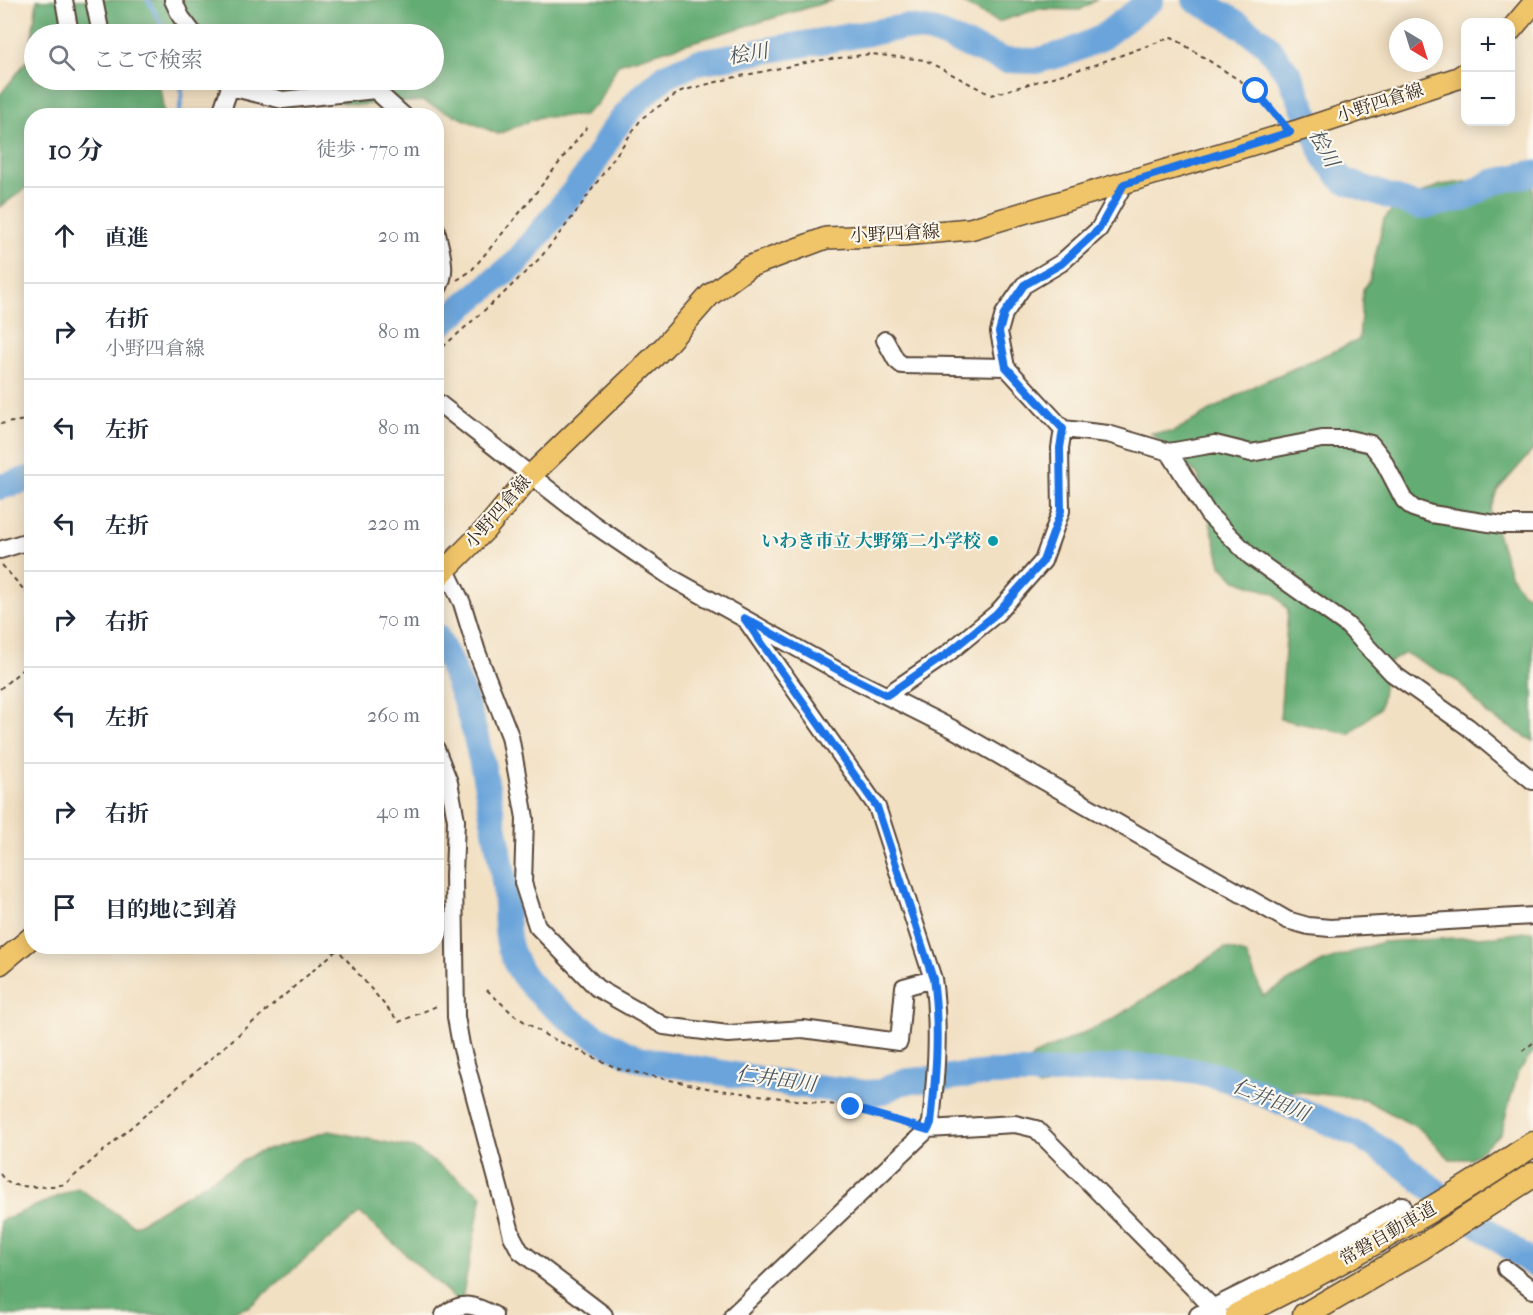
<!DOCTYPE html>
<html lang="ja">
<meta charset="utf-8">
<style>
body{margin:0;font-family:"IM FELL French Canon","Noto Serif JP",serif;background:#f2f2f3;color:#1f2937}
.controls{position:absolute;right:18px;top:18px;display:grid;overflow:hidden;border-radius:12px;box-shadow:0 3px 15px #0003}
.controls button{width:54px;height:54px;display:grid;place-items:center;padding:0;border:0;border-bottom:2px solid #e0e1e3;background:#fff;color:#1f2937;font:30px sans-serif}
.compass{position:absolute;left:1389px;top:18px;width:54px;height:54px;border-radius:50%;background:#fff;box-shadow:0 3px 15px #0003;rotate:142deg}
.stop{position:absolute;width:18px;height:18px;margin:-14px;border:4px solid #1a73e8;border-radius:50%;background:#fff}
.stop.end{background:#1a73e8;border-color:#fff;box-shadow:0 2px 6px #0008}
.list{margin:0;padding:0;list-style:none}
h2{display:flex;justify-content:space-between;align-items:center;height:78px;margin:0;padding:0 24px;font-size:26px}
h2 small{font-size:20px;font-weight:400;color:#747a83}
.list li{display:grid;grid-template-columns:39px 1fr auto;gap:18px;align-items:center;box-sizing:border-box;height:96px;padding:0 24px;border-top:2px solid #e0e1e3}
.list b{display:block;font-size:22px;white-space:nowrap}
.list p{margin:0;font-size:20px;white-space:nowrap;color:#747a83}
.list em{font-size:20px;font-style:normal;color:#747a83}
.icon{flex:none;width:33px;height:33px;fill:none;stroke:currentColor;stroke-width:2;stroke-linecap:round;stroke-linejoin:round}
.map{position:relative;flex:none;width:1533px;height:1315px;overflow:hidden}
.search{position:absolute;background:#fff;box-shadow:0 3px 15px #0003;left:24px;top:24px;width:420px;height:66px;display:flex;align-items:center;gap:15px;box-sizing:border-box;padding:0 21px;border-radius:33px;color:#747a83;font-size:22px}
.panel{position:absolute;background:#fff;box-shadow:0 3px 15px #0003;left:24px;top:108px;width:420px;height:846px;border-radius:24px}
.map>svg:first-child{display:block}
</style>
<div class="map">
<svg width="1533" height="1315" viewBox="0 0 1533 1315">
<rect width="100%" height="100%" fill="#fbf7ec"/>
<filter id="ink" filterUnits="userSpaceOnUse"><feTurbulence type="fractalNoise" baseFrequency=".0167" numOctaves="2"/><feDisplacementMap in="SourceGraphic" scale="12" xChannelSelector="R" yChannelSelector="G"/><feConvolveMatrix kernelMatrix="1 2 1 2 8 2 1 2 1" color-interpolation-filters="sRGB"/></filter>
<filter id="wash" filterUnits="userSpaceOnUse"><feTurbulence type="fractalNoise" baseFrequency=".008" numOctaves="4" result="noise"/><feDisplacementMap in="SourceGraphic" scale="24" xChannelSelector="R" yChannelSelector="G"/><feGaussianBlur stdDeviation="1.35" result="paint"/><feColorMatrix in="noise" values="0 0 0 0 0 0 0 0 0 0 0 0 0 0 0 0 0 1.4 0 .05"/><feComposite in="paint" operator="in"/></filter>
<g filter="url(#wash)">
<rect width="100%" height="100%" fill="#f2e0c3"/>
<path fill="#63ac73" stroke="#4f6b48" stroke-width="1.5" d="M37,0H834L618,64L598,103L582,116L540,117L498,134L422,101L358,105L274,91L255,80H434V34H34V80H159L164,115L32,116L31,184L0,207V95L29,58Z
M957,0H1096L1080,10L1038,9L998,22Z
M1533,173V450L1497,491L1490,511L1510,574L1522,592L1533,598V741L1488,715L1459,682L1405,653L1387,664L1380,708L1349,734L1280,719L1288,610L1275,594L1236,580L1221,565L1198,475L1151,433L1173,432L1256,385L1359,340L1363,289L1369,282L1384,219L1399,203L1441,185Z
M1533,931V1053L1518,1072L1501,1133L1470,1159H1450L1420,1129L1364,1099L1274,1089L1207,1072L1102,1073L1039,1087L1021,1076L1033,1056L1113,1019L1225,948L1246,954L1263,996L1323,962L1382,942L1494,936Z
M329,1131L413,1148L482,1195L461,1304L360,1213L250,1306L225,1315H0V1221L78,1188L135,1226L254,1154Z"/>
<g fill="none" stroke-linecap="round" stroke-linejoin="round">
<path stroke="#6aa4da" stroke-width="4.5" d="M148,0L167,34
M179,116L182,94L180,80"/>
<path stroke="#6aa4da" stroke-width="26" d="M1195,0L1231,19L1265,43L1290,76L1326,160L1344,181L1420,207L1466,198L1490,183L1533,173
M436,328L516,263L587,175L613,130L639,99L667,75L698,62L904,27L932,31L1004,60L1036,61L1069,52L1101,38L1151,0
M0,487L32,478
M436,636C468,692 481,752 492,814C496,836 501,859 504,881C509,914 501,939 520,970C542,1005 601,1043 639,1059L789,1084L866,1093L881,1092L902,1082L990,1073H1039L1129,1067H1163L1206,1073L1230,1080L1360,1136L1391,1156L1459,1210L1533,1264"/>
</g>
</g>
<g filter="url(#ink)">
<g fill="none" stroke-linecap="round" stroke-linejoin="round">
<g stroke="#564537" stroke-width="20">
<path id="minor" d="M64,0L70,34
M94,0L101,34
M173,0L181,17L194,34
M230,87L283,100L375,90L404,116
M220,116L230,87L226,80
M436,229C440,250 450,273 436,291
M885,340L896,360L902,365L1006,367
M436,401L593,524L675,580L849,677L953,729L1287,920L1308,926L1330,928L1533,916
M1063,429L1108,434L1169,452L1215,444L1251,453L1322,439H1349L1371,444L1382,458L1404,500L1413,508L1431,514L1502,525H1533
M1169,452L1208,514L1250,556L1347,625L1392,673L1468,727L1533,781
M0,550L32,540
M446,570L462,603L477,652L510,736L525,818L523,883L537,926L597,988L664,1026L728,1034L803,1029L899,1042L904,987L933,979
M887,695L947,654L997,613L1043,561L1061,511L1060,448L1063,429L1006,367L999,332L1004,314L1024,285L1061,263L1099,229L1124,184
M436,749L449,782L456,820L454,875L456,1017L461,1045L512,1236L520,1251L604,1315
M928,1129L1015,1124L1036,1129L1220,1315
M1506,1269L1533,1290
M444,1315C462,1300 475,1305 494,1315
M733,1315L928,1129L931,1123C936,1074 940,1028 933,979L877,807L748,623
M1198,1315L1305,1262L1402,1205"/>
</g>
<g stroke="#564537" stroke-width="24">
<path id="major" d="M1510,31L1533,4
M436,579L485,530L530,476L664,347L710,295L748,267L826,238L902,235L970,229L1300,130L1458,78L1466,73
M0,964L32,937"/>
</g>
<g stroke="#564537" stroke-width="27">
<path id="highway" d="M1238,1315C1340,1264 1439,1208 1533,1144
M1305,1315L1422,1247L1533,1175"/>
</g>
<path stroke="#564537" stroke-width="2" stroke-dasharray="4.5 4.5" stroke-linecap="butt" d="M457,280L471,271L527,204L587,127
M436,353L504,293L541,257L574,215L642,118L681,91L736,77L815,61L871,54L925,60L991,95L1091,66L1172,37L1256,91L1278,117
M0,424L32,419
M2,565L32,599
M0,689L32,661
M335,946L399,1022L439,1005
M487,990L514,1015L547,1036L619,1069L712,1089L851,1107L911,1124
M1522,1051L1533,1043
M0,1174C3,1178 6,1182 11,1184C23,1188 53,1187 65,1184L338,949"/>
<use href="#minor" stroke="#fff" stroke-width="16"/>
<use href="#major" stroke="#f0c469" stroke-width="21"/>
<use href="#highway" stroke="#f0c469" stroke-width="24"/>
</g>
</g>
<g fill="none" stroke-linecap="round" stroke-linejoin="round" filter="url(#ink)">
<path stroke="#1a73e8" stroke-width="8" d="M851,1107L928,1130L931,1123C936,1074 940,1028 933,979L877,807L744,618L849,676L887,695L947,654L997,613L1043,561L1061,511L1060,448L1063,429L1006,367L999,332L1004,314L1024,285L1061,264L1099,229L1124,184L1290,132L1256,91"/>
</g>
<circle fill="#0f9aa8" stroke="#fbf7ec" stroke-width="2" cx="993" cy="541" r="6"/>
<g text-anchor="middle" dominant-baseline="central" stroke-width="4.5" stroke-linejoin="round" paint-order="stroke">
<g font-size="18" fill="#3b2a1e" stroke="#fbf7ec">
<text transform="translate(1380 103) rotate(-18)">小野四倉線</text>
<text transform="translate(895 234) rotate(-3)">小野四倉線</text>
<text transform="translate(498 512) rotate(-49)">小野四倉線</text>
<text transform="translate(1388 1234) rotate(-30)">常磐自動車道</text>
</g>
<g font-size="18" font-weight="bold" fill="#0d838f" stroke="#fbf7ec" text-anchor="end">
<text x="981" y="541">いわき市立 大野第二小学校</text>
</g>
<g font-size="20" font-style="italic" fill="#4b5560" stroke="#fbf7ec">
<text transform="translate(748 54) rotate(-10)">桧川</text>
<text transform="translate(1324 148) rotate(62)">桧川</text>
<text transform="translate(776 1079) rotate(8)">仁井田川</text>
<text transform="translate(1271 1100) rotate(22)">仁井田川</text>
</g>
</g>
</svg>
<div class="controls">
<button>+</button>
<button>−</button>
</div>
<svg class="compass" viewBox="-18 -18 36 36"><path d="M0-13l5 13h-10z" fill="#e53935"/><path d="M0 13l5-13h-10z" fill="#747a83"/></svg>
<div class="stop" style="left:1256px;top:91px"></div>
<div class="stop end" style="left:851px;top:1107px"></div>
<div class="search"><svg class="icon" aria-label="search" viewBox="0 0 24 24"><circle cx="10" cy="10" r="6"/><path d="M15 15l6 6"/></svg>ここで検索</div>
<section class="panel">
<h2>10 分<small>徒歩 · 770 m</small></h2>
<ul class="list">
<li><svg class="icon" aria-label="ahead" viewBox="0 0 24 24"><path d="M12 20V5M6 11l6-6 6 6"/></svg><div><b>直進</b></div><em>20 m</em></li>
<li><svg class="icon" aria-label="right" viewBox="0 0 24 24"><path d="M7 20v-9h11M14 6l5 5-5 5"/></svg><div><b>右折</b><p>小野四倉線</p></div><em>80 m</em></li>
<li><svg class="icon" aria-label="left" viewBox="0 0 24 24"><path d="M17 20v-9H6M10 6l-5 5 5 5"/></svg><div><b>左折</b></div><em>80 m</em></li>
<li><svg class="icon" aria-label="left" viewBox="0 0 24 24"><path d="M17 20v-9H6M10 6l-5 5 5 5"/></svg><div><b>左折</b></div><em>220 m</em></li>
<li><svg class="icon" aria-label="right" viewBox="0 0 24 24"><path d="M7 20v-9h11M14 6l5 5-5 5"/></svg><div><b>右折</b></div><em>70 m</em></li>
<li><svg class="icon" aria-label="left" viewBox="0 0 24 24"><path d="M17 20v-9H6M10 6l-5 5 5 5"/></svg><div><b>左折</b></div><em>260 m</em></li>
<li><svg class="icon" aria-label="right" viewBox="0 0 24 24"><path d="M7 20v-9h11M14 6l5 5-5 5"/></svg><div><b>右折</b></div><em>40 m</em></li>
<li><svg class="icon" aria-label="arrive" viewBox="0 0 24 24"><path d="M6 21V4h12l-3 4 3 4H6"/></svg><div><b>目的地に到着</b></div></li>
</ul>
</section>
</div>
